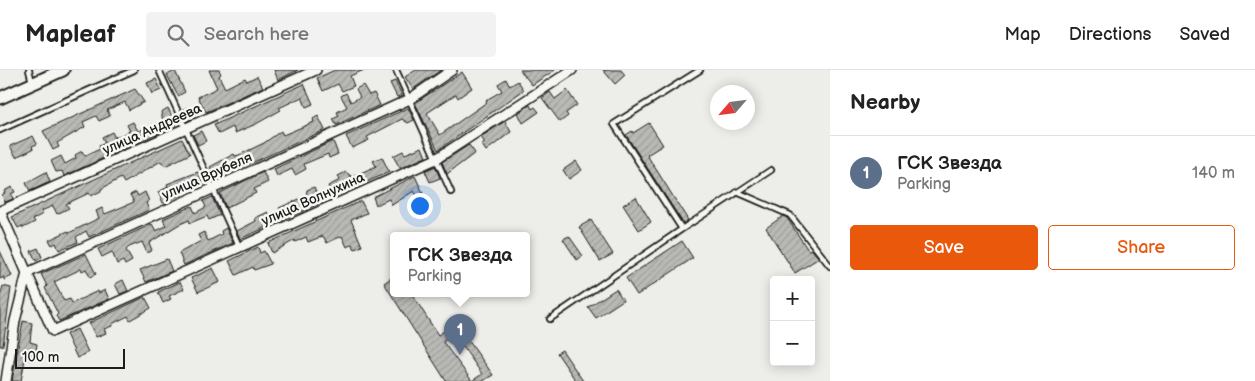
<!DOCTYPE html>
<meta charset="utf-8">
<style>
body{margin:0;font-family:"Balsamiq Sans",sans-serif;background:#f2f2f2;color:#222}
.controls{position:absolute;right:15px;bottom:15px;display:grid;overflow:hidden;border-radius:5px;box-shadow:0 2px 12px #0003}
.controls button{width:45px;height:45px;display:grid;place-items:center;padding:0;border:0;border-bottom:1px solid #e0e0e0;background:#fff;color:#222;font:25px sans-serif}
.compass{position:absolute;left:710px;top:15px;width:45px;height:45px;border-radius:50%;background:#fff;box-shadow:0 2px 12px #0003;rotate:242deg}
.scale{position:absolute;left:15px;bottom:12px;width:110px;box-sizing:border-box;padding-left:5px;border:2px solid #1c1c1c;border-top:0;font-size:14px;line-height:18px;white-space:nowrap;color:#1c1c1c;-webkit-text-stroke:4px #f6f6f2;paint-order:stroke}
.you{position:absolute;left:419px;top:135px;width:18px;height:18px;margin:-12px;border:4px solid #fff;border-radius:50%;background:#1a73e8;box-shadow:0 0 0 8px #1a73e833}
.badge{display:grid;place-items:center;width:32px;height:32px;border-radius:50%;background:#ea580c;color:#fff;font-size:16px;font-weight:700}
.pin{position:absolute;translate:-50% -41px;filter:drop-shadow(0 1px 2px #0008)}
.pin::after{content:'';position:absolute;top:26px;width:18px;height:15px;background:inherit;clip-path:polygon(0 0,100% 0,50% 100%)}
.popup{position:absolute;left:390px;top:162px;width:140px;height:65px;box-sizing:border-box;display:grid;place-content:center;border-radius:5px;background:#fff;filter:drop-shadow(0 1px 4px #0005);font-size:16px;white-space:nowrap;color:#767676}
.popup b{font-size:19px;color:#222}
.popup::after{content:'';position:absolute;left:50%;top:100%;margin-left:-10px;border:10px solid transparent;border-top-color:#fff}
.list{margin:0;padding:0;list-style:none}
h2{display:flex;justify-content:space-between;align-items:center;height:65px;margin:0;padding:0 20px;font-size:21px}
h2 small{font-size:16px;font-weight:400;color:#767676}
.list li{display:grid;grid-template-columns:32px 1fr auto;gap:15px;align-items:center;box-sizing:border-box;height:75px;padding:0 20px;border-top:1px solid #e0e0e0}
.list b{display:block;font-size:19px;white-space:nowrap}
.list p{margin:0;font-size:16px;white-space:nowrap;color:#767676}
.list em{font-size:16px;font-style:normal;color:#767676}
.actions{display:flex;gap:10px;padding:15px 20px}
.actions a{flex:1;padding:11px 0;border:1px solid #ea580c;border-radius:5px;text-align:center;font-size:18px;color:#ea580c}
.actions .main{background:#ea580c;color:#fff}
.icon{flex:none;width:28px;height:28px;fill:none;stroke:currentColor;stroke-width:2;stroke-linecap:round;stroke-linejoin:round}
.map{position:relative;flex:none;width:830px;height:311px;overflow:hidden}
header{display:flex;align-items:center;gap:30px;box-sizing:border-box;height:70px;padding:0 25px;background:#fff;border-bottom:1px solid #e0e0e0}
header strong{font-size:24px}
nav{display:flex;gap:28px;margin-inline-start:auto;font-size:18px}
.search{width:350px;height:45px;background:#f2f2f2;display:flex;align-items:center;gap:12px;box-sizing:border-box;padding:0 18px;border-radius:5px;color:#767676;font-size:19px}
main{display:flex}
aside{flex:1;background:#fff}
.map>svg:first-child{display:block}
</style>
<header>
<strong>Mapleaf</strong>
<div class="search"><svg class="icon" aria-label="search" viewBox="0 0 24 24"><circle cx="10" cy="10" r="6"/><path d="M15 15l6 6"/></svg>Search here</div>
<nav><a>Map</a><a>Directions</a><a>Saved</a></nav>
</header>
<main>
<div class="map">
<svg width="830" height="311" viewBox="0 0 830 311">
<defs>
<pattern id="building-hatch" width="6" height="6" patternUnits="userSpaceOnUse" patternTransform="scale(1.25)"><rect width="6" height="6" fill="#b9b9b6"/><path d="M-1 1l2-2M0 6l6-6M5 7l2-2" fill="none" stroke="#9e9e9c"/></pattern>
</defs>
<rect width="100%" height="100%" fill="#edede9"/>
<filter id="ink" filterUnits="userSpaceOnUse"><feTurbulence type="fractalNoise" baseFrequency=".02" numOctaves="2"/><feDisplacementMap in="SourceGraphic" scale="10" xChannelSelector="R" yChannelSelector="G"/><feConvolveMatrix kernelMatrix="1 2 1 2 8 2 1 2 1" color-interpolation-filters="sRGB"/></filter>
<g filter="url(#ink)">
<path fill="url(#building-hatch)" stroke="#1c1c1c" d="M209,0H219L221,4L219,6L225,18L245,8L247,11L257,6L263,17L206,42L198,27L217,18Z
M274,0H298L278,10Z
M335,0H364L350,6L354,16L342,21L338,14L323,21L317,8Z
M416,0H441L413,19L405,7Z
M520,0H555L532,15Z
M603,0H621L625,5L615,14Z
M175,1L185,22L178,26L167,5Z
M462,2L472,18L458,28L456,24L427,43L440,65L487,32L486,30L502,21L498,14L506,9L510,16L518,11L524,20L438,80L415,33Z
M156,9L161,20L152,24L147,13Z
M395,11L402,25L397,27L390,13Z
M304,14L313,34L306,37L302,27L279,38L281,40L256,54L235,63L233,57L219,64L214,55Z
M363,15L369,25L374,23L380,35L336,55L333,49L339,46L337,42L347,37L341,26L346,23L351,32L360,27L356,19Z
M135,19L144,32L129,40L125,32L107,40L110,46L99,51L96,46L83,52L85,57L57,73L59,77L53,80L43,61Z
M567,20L577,35L566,43L568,46L560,52L542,28L550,22L555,29Z
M530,35L532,39L535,37L539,42L523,53L518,43Z
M189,37L195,47L187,51L182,40Z
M168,38L176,55L64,106L62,101L56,102L51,91L61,86L65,94L76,88L75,85L82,81L85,86L100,79L99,76L105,73L102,67L112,62L115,68L130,61L127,55L133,52L138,61L156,54L163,51L161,42Z
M408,38L414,50L408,53L402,49L367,67L369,70L352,78L346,66Z
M318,46L325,60L216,109L210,97L234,84L235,86L239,85L264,73L281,61L283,65L314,52L313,49Z
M505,51L511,62L486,81L482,75L485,73L481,67Z
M649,53L663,75L647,85L688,150L683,153L626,65L632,61L633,63Z
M201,61L206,71L198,75L193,65Z
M33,66L37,74L32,76L33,79L16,87L10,76Z
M182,69L190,84L165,96L161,91L124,113L121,108L101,119V121L91,126L89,123L66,134L69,138L57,144L53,136L41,141L43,144L33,149L35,152L23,158L22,156L18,158L12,147Z
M333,71L338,84L329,88L328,84L304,94L306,99L295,105L292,99L277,106L274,99Z
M469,75L475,83L447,104L442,92Z
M422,77L426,87L400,98L393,86L403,81L405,84Z
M382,87L389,102L333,127L328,116L340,110L338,106L346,102L352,107L376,96L373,91Z
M576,91L582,100L569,109L563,100Z
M435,96L440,108L430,112L425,101Z
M46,102L50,112L30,121L26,113Z
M198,102L204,115L195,119L192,113L180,119L183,124L163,133L158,122L168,117L167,114Z
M263,102L268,112L254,119L256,123L226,138L220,123Z
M415,106L423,123L417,126L414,121L392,135L389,129L376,135L373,127Z
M12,117L15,122L11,124L13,129L5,132L2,125L5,123L4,121Z
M314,117L321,133L240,169L237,161L256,151L255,148L268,142L271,147L281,142L279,138L306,126L307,120Z
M136,122L138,126L145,122L149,131L146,133L149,140L89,167L86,161L76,167L78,172L59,180L56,173L52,175L49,170L68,161L69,163L99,148L96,141L102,138L105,144L134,132L130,125Z
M212,127L220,145L209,150L207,146L190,153L189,150L178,155L149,173L152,180L147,183L142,172L129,177L126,180L132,191L125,195L123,191L117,194L112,182L102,187L98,179L152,154L156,161L166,156L163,149L192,136L195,143L206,137L203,131Z
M636,127L651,152L639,160L623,135Z
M361,131L367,143L351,150L362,176L355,179L352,174L347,177L342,166L327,173L323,166L308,172L306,167L295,172V170L272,183L268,173Z
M783,146L787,148L808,180L811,179L819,188L795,203L766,158Z
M591,150L613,184L600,191L579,157Z
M226,158L233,173L184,195L179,183L201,171L198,165L204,162L208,171L222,164L221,161Z
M569,166L583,186L577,190L563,169Z
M682,171L693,188L637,225L626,208Z
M258,177L260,183L264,181L271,194L254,200L253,197L236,205L229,191Z
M38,178L42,187L36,191L31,181Z
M0,181L12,206L4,210V207L0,209Z
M86,184L96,204L90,207L86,199L82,201L81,199L54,212L64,231L70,229L72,233L98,221L99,223L105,220L109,229L59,251L56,246L58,244L45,218L47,216L41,204Z
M167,189L172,201L146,212L140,200Z
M213,198L220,212L198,222L191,208Z
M394,206V224H412L438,265L456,253L493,305L483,311H472L482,304L454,264L443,272L472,311H446L384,213Z
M123,210L128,221L120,224L115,214Z
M180,212L184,219L169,226L171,229L163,233L158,222Z
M3,216L11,218L3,276H0V226Z
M616,219L623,230L596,248L588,237Z
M145,227L151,238L130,250L128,246L112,254V256L104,259L106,263L96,267L89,253Z
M23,251L32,253L30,272L37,274L36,281L32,280L31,290L25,289L21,311H12Z
M77,259L88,282L77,288L66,264Z
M562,280L583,311H576L557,283Z"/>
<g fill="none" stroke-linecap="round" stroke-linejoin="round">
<g stroke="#1c1c1c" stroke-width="8">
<path id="lane" d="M29,0L32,12
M159,0L239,176
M396,0L451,122
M0,60L134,0
M737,122L790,145L830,196
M682,159L771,100
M550,249L682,159L614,54L700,0"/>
</g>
<g stroke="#1c1c1c" stroke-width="12">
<path id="street" d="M452,0L410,29L27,203L53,261L436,89L572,0
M0,141L316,0
M0,141L27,203L15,251L6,311"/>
</g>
<g stroke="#1c1c1c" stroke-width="15">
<path id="secondary" d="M0,28L63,0"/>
</g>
<use href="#lane" stroke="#f6f6f2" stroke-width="4.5"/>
<use href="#street" stroke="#f6f6f2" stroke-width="9"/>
<use href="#secondary" stroke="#f6f6f2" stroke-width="11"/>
</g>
</g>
<g text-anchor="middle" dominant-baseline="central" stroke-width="5" stroke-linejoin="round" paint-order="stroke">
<g font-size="14" fill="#1c1c1c" stroke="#f6f6f2">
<text transform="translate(152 59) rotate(-24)">улица Андреева</text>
<text transform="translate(207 106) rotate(-24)">улица Врубеля</text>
<text transform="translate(313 129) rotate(-24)">улица Волнухина</text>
</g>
</g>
</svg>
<div class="controls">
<button>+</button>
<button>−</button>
</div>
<svg class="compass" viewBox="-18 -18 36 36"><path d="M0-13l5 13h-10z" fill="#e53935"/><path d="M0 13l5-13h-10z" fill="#767676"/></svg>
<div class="scale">100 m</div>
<div class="you"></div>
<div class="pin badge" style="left:460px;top:285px;background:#5c6f8a">1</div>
<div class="popup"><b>ГСК Звезда</b>Parking</div>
</div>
<aside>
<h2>Nearby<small></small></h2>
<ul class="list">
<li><span class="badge" style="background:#5c6f8a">1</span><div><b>ГСК Звезда</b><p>Parking</p></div><em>140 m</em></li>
</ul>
<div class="actions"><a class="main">Save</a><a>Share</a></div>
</aside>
</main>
